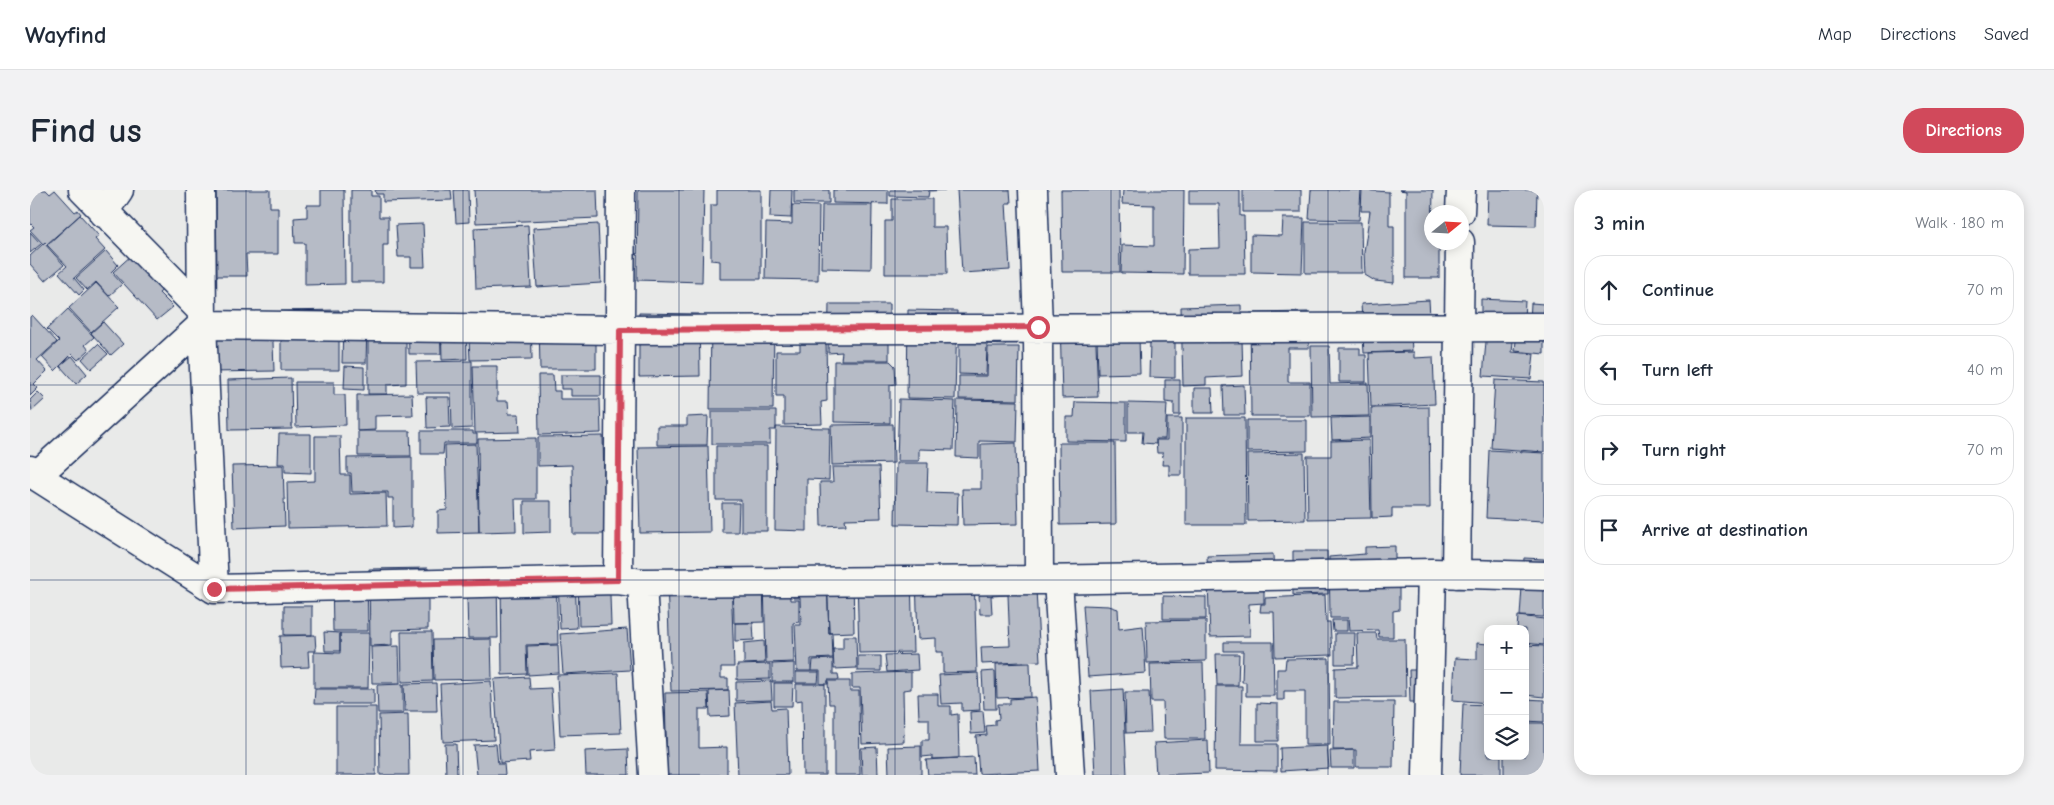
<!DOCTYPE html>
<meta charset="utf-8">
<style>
body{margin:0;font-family:"Comic Neue",sans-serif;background:#f2f2f3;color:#1f2937}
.controls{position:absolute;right:15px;bottom:15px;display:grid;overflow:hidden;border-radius:10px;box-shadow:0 2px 12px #0003}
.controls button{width:45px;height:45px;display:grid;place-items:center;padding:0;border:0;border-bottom:1px solid #e0e1e3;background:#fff;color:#1f2937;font:25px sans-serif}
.compass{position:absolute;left:1394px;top:15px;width:45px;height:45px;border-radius:50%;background:#fff;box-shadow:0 2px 12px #0003;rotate:72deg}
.stop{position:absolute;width:15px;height:15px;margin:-11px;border:4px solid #d1495b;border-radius:50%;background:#fff}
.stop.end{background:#d1495b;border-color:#fff;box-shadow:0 1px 5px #0008}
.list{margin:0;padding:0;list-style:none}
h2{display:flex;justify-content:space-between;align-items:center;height:65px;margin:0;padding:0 20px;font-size:21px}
h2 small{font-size:16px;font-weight:400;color:#747a83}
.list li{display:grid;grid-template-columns:32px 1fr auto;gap:15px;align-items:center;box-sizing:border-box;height:70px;margin:0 10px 10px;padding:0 10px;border:1px solid #e0e1e3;border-radius:20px}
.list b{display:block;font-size:19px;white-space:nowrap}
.list em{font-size:16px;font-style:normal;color:#747a83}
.icon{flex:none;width:28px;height:28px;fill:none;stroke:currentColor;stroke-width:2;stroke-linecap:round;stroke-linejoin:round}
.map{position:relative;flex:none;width:1514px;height:585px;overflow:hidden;border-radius:20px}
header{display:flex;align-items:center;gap:30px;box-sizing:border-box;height:70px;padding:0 25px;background:#fff;border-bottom:1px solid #e0e1e3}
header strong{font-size:24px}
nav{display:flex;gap:28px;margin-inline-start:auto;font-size:18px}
.intro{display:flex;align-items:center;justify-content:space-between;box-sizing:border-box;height:120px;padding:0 30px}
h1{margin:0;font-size:35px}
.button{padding:12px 22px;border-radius:20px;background:#d1495b;color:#fff;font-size:18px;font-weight:700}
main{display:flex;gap:30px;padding:0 30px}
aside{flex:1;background:#fff;border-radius:20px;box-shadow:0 2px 12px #0003}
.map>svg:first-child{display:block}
</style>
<header>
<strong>Wayfind</strong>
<nav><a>Map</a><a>Directions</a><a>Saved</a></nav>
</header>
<div class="intro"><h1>Find us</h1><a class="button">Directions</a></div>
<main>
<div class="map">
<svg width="1514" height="585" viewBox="0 0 1514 585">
<rect width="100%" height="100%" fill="#e9eae9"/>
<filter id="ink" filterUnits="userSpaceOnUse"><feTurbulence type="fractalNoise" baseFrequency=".02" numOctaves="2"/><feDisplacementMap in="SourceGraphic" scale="10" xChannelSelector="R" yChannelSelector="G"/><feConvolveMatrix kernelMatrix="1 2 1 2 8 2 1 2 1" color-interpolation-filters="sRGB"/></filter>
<g filter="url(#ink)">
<path fill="#b6bbc6" stroke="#1b2f5e" d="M0,0H16L20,4L25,0L45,22L48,20L51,24L17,54L15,52L13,54L0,40L4,37L0,33Z
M186,0H240V17H248V64H216L217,86H187Z
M291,0H314L315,94L275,95V53H265L264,28L277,27V15H291Z
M321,0H341V6H349V27H358V55H353V92H321Z
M345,0H421L422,10L353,12V4H346Z
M424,0H438L439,32L426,33Z
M444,0H567L568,28L446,33Z
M608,0H674L672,92L607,90Z
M687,0H731V89H690V71L681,70V15H687Z
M741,0H762L761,28L740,27Z
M764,0H799V13H764Z
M803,0H858V14L803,13Z
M860,0H920L899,1L898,7L860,6Z
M927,0H980L981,13H976L980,80L932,83Z
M1031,0H1089L1090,82H1032Z
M1093,0H1154L1153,84L1091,83L1092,55L1124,56V15L1092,14Z
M1159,0H1210V26H1214L1215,84H1158V59L1190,58L1189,14H1159Z
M1213,0H1271V22H1213Z
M1281,0H1331L1329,30L1279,29Z
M1332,0L1359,2V36H1364V93L1345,91L1335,85L1334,62L1340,21H1331Z
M1369,0H1403L1402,52H1409V88H1376V1Z
M1458,0H1507L1506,36L1457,35Z
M862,9H902V37H916L917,84H855V31H862Z
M762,15L789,16L788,90L735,89L736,33L762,34Z
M792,15H842L841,79L791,78Z
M50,25L69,46L65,49L75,60L44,88L54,100L49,105L29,83L37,76L17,55Z
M1253,28H1274L1272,83L1221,82V45L1252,46Z
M1275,32H1331L1332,83H1275Z
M393,34L395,77H381V67H368L366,35Z
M568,34L571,93L507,97L503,38Z
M498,35L501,97L446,99L444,38Z
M0,42L11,54L0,63Z
M14,53L34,75L15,91L0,74V66Z
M113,55L144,90L129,103L143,117L127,130L83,82Z
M76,61L88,75L81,82L92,94L79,106L66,92L57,100L46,88Z
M66,93L89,117L61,142L39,118Z
M1451,109L1495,111L1494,129L1451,126Z
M1399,110L1401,143L1381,144L1382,161L1334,163L1331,114Z
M1501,113L1514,114V164L1485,161L1488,130L1500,132Z
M799,114H859V170H811L812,162L798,163Z
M1211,115L1213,186L1176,188V195L1153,196L1151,117Z
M38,119L64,147L55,155L59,160L48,170L42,164L25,181L12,167L29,151L17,139Z
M309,120V180H251V121Z
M878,120L927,121L925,209L877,208Z
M1278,122L1279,158H1258V192H1280V226H1221L1220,123Z
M609,123L669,124L670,186L609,187Z
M242,124L244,181L180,182L179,125Z
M2,125L27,152L7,170L17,181L4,194L8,198L0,206V127Z
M436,126L437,169L412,170L411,127Z
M378,127H410L411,164H379Z
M501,127L502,169L440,170L438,128Z
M1065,127L1068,207L1032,208L1030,129Z
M1458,129L1485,131L1482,162L1504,164L1501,189L1453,186Z
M681,130H744L743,219H680Z
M929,131L975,132V155L957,154L956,185L929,184Z
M73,132L93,154L81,165L61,143Z
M566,132V179H510L509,133Z
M313,135H337L336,173H312Z
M338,135H376V194L357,195V204H338Z
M1109,147L1110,183L1068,184L1067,148Z
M770,150H796L797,211L791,212L792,234L754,235V206H746V161H770Z
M1120,152H1145V188L1119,187Z
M68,154L78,164L61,179L52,169Z
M1281,156H1299L1300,194L1338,193L1339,226L1282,227Z
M958,157H989L988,210L929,209V186H957Z
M1309,158H1330V165H1336V192H1309Z
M1384,162V168L1403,167L1405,214L1341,217L1339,163Z
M42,166L57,184L46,194L30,176Z
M442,171V238L422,239L421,203H387L386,172Z
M804,171H860L865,176L866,194L860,195V233L804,232Z
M315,176L334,177V200L314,199Z
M443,176H467V211H478L479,224H489L490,242L445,243Z
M508,185H523L524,201H530V209H570L571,243L509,245Z
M531,185H571V206H541V199H531Z
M261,188L262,239L199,240L198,190Z
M1135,190H1150V225H1144V213L1135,212Z
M1465,190L1514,192V262L1461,258Z
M265,192H304V205H315L316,235L266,237Z
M1214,195L1215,225H1194L1193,196Z
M1164,198H1182L1183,223H1164Z
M8,202L15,209L2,221L0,210Z
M382,204L383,225L345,226V240L327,241V205Z
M396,207H419L420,237L397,238Z
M869,209L925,211L923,260L889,259V271H867Z
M927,210L988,211L987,252L949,251V268L926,267Z
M1045,212L1096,213V252L1036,251V227H1044Z
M1098,213L1137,214L1135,249H1126V254L1112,253L1113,242H1098Z
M1399,217L1400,318H1362V327L1342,328L1341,218Z
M682,221H746V240H740V254H682Z
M678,226L677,255H627V236H657V227Z
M1340,227V248L1302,250L1301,228Z
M1137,228H1152V285H1139V275H1132L1133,263H1127L1126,250H1137Z
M1156,228H1215L1216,335H1156Z
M1217,230H1277V261L1217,262Z
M863,234L864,273L802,275L801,235Z
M746,237L800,238L799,290L777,289V341L745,340Z
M328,241H380L381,266H328Z
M391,241H443V244H447V253H414L413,264H391Z
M249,244H281V283L255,282V274H248Z
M285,246H310L311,285H320V304L356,303L357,336L258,338L257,292L285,291Z
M573,246L575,344H543L542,275L508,276V247Z
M506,248V309H485L486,341L449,342L448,249Z
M1339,250L1341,328L1278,329L1277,266H1301V251Z
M986,253L988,334L933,335L932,299H951V254Z
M1029,253H1085L1086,334L1030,335Z
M446,254L449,342L408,343V321L417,320L415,255Z
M678,256L680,342L610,343L608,257Z
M686,256H737V341H711V310H686Z
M1459,260L1514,263V331L1456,328Z
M1274,263L1275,330L1218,331L1217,264Z
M382,267V337L363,338V308H358V302H322L321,283H317V268Z
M866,273H898L897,302L928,303L927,335L865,334Z
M253,275L255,336L204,338L202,276Z
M802,277H849L851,328L815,329L816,335L791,336L790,292H803Z
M494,311H521V342L494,343Z
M692,313H709L708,342H692Z
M1365,356V379H1369V420L1363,421V447H1349L1348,440L1319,441L1318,428H1300L1299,367L1335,364V357Z
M1263,361H1297L1298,404L1263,405Z
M1243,364L1244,389L1234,390V413L1219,414L1220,446L1180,447L1177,366Z
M1494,368L1514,369V427L1490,426Z
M548,377H579L581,435L549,436Z
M398,378V439L362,440V455L340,456L339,379Z
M1005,382L1010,471L952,474L951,457L980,456L978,405L961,406L962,424H950L948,385Z
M302,384H337L338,441H303Z
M823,384L824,442L799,443L797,385Z
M944,386L947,482L913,483V462H906V448L888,449L886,388Z
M545,387L547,438L530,439L528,388Z
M797,387L799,443H802L803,468L781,469V481H767L765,435H771L770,408H763L762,388Z
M881,387L883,462L829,463L827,388Z
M526,388L528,454L496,455L497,484L472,485L471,389Z
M701,388L704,477H691V488H698V500L641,501L637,390Z
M703,388H733L734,432L704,433Z
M759,388L760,410H769V432L763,433L764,472L736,473L734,389Z
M467,389L468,448H438L437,407L430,408V390Z
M1295,405L1296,432H1300L1302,465L1245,467L1244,422H1230L1231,414H1235V408Z
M1133,406L1176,407V429H1133Z
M1053,415L1079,416L1088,419L1089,439L1113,436L1116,483L1058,487Z
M254,416H282V445H254Z
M1488,426L1514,429V455L1495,453V439H1487Z
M1176,430V471L1117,473L1116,431Z
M1302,430H1317V441H1303Z
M705,433H723L724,450L705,451Z
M597,439L600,480L533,484L530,444Z
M294,442L310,443V461H295Z
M371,442H402L403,491L372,492Z
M310,443H339L338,498H284V462L310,463Z
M1305,443H1325L1324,474H1305Z
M1327,443H1346L1347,449H1375L1376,507L1305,508V478L1328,477Z
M285,445L286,461H278L279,477L251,478L250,446Z
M813,446H826L827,478L804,479L803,459H813Z
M461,449L462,489L404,490L403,450Z
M734,451L735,473L714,474V453Z
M1194,452H1243L1244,506H1216V492H1212L1213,461H1194Z
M1447,453L1458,454V513L1423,510L1425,468L1447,469Z
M528,455L529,483L498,485L497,456Z
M1495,455L1514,456V507L1495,505Z
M369,456L370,493H342L341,457Z
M887,464L888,480L857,482L855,465Z
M1186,464H1209L1208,495H1187Z
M828,466H851V481H828Z
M1299,468L1300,555H1275V501H1254V510H1247V479H1255L1256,469Z
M803,469V484H808L809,490H798V494H790V481H782L783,470Z
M764,473V492H742V474Z
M1000,473L1001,507L967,508L966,474Z
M1173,473L1175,549H1134L1133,512H1121L1120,474Z
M740,474V489L707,490V475Z
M1379,480H1392L1393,512H1380Z
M965,481L966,519H954L952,482Z
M766,482H789L788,493H766Z
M881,482V499L873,500L874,552L832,554L830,498H822V484Z
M588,483L591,543L530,545L527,485Z
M948,483L950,520L932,521V513L911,514L909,485Z
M499,487L500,499L521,498L525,560L499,562L500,571L470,573L464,489Z
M461,491L464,550L413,552L410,494Z
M741,491L742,510L706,511V492Z
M798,491H820V501H829L830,585H804V514H799Z
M406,493L407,521H375L374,494Z
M744,493H763L762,516H744Z
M373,494V523H348L347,495Z
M766,494H795V585H773L772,510L766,511Z
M1186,496H1212L1211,554H1247V581L1185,580Z
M285,499H344V514H284Z
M1093,499L1097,585H1065L1061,501Z
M699,500L700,526L680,527L679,501Z
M678,502L679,519H669V558L697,557V585H637L635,503Z
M1095,502H1119L1121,542L1096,543Z
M888,504H908V516H921V525L928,524L929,568L902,569V566L892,567V550H899V529H889Z
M1006,507L1010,581L949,584L946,546L957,545L956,536L965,535V530L969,529L968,514H980V509Z
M1495,509L1514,510V532L1495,531Z
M741,511L742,519L756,518L758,585H708L705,513Z
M1304,512H1364L1363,577H1326V560H1303Z
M1227,513L1248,514V551H1227Z
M1433,514L1458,515V566H1471V585H1430Z
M306,517H346V585H306Z
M953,521L955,543L941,544L940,522Z
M378,524L379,585H350L349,525Z
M1495,533H1514V585H1474V566H1495Z
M1178,550L1179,583L1126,585L1124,553Z
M415,554H426L427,585H416Z
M466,554L468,574H474L475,585H447L444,555Z
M891,556V585H859L858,557Z
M1297,556L1299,578L1251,581L1250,558Z
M847,557L848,585H832L831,558Z
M598,559L599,585H556L555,561Z
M1324,560V578H1301L1300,561Z
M944,567L945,585H898L896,570Z"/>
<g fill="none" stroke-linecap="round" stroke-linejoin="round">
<g stroke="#1b2f5e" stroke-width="31">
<path id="minor" d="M53,0L172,121
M171,0L172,135L184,399
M1003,0L1008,137L1009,390
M1430,22L1431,0
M73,23L89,0
M0,280L6,286L184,399L588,390L612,393L1009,390L1402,383L1514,386
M6,286L172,135L589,140L1514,137
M1426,384L1430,52
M588,390L591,0
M1028,390L1040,585
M612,393L623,585
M1397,585L1402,383"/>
</g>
<use href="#minor" stroke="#f6f6f2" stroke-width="28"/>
</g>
</g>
<g fill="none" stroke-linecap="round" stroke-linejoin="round" filter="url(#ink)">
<path stroke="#d1495b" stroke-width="6" d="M184,399L588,390L590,140L1008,137"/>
</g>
<path fill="none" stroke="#1b2f5e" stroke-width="1" stroke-opacity="0.55" d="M216,0V585M433,0V585M649,0V585M865,0V585M1081,0V585M1298,0V585M0,195H1514M0,390H1514"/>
</svg>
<div class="controls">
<button>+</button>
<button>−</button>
<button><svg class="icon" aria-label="layers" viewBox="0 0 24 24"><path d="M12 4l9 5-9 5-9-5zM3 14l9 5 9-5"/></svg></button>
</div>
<svg class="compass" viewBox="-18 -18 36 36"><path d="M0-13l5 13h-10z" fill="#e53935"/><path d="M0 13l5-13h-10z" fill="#747a83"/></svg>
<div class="stop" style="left:1008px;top:137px"></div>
<div class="stop end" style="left:184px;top:399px"></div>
</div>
<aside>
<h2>3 min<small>Walk · 180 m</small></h2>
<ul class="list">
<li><svg class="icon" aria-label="ahead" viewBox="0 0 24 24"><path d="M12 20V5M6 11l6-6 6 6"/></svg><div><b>Continue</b></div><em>70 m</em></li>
<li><svg class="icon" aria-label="left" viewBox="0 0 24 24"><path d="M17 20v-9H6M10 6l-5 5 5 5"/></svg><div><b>Turn left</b></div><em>40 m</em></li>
<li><svg class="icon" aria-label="right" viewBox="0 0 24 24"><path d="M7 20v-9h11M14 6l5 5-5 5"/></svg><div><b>Turn right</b></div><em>70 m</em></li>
<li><svg class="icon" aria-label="arrive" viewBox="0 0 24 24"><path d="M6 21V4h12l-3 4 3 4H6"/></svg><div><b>Arrive at destination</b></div></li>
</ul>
</aside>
</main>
